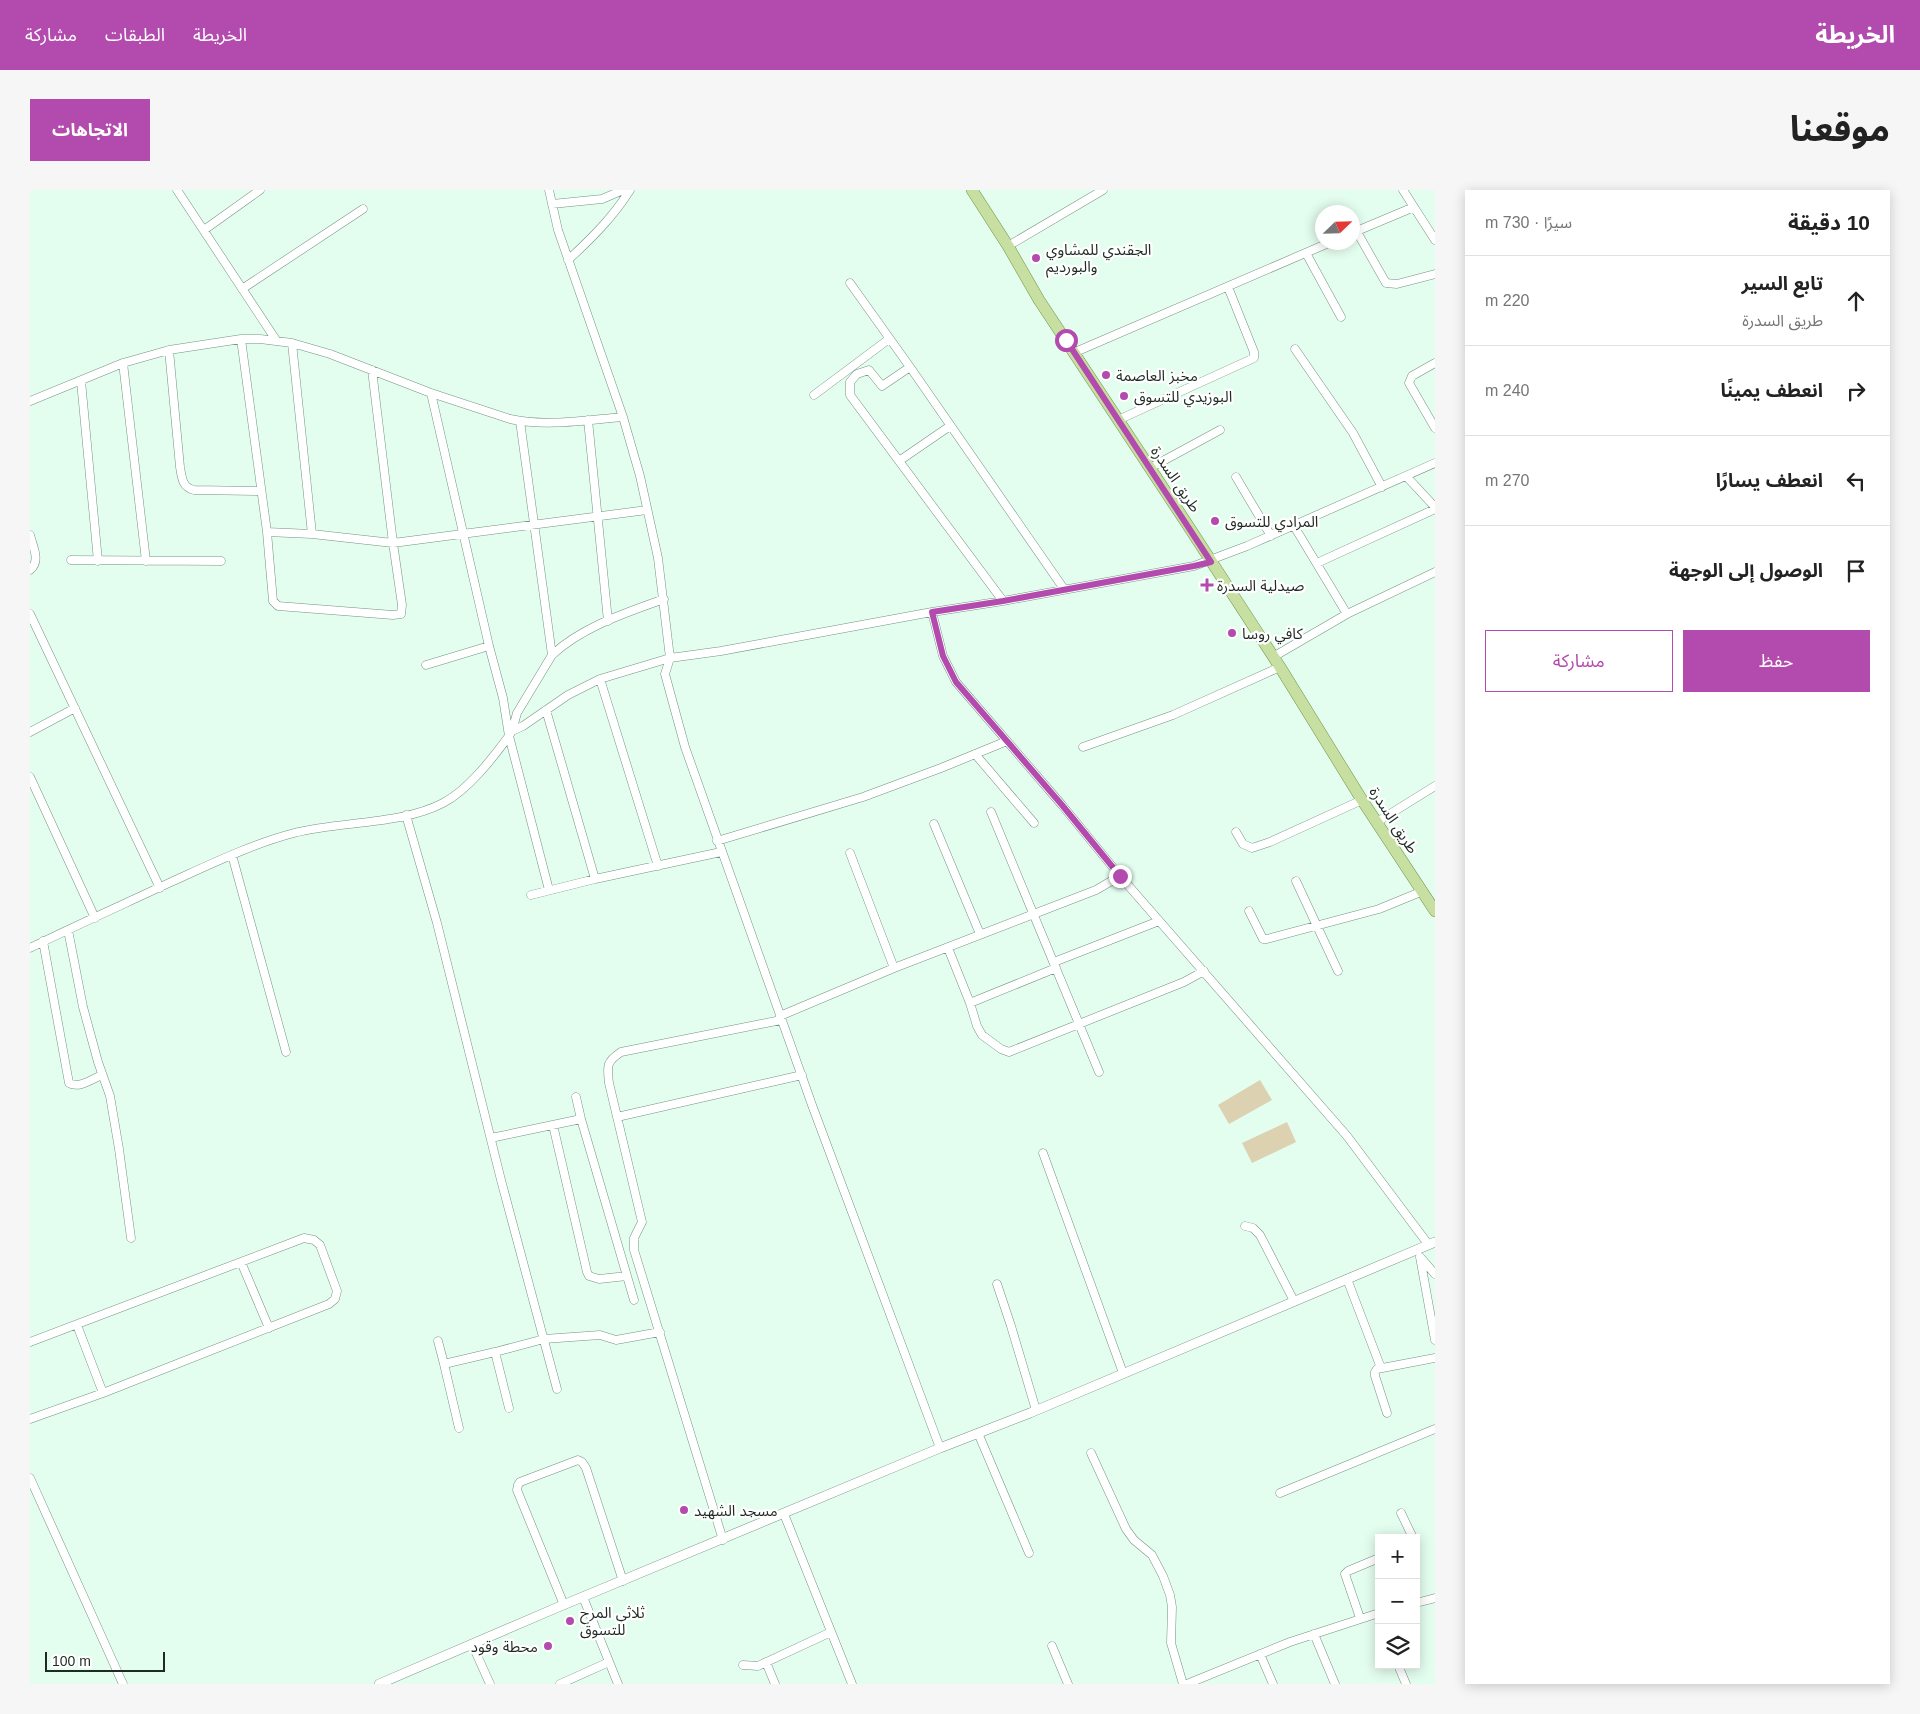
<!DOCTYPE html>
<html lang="ar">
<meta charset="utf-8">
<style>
body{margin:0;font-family:Helvetica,"Noto Sans Arabic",sans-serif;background:#f6f6f6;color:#222;direction:rtl}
.controls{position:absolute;right:15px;bottom:15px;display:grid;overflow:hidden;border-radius:0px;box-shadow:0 2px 12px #0003}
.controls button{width:45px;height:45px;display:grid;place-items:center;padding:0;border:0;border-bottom:1px solid #e0e0e0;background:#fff;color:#222;font:25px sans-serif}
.compass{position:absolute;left:1285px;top:15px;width:45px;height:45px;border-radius:50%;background:#fff;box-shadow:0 2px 12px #0003;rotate:67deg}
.scale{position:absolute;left:15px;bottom:12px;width:120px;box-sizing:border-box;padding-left:5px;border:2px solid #1e2a23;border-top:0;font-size:14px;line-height:18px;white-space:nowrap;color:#1e2a23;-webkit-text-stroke:4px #fff;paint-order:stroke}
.stop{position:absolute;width:15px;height:15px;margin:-11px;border:4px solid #b34aad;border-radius:50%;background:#fff}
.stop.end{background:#b34aad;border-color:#fff;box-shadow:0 1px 5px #0008}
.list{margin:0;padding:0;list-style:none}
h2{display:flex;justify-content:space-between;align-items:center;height:65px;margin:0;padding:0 20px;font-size:21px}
h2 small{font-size:16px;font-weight:400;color:#767676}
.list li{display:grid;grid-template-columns:32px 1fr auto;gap:15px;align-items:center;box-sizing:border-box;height:90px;padding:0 20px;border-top:1px solid #e0e0e0}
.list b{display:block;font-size:19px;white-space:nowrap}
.list p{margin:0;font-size:16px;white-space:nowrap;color:#767676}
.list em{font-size:16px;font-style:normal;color:#767676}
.actions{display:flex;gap:10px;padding:15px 20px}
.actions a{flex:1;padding:11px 0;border:1px solid #b34aad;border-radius:0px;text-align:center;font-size:18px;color:#b34aad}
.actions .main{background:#b34aad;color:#fff}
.icon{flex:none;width:28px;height:28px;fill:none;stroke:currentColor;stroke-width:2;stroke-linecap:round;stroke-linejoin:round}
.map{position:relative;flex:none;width:1405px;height:1494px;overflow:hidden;direction:ltr;border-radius:0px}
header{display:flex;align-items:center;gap:30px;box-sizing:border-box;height:70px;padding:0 25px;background:#b34aad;color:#fff}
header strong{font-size:24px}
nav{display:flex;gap:28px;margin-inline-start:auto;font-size:18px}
.intro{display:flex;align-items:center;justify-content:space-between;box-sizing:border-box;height:120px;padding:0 30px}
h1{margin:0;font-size:35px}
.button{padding:12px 22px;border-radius:0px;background:#b34aad;color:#fff;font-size:18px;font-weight:700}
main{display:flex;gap:30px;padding:0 30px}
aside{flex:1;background:#fff;border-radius:0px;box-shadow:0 2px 12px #0003}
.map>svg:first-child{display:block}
</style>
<header>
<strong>الخريطة</strong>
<nav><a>الخريطة</a><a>الطبقات</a><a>مشاركة</a></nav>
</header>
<div class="intro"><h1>موقعنا</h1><a class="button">الاتجاهات</a></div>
<main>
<aside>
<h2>10 دقيقة<small>سيرًا · 730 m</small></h2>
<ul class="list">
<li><svg class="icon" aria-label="ahead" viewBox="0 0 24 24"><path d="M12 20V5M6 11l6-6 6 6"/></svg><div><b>تابع السير</b><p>طريق السدرة</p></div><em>220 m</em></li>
<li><svg class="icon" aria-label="right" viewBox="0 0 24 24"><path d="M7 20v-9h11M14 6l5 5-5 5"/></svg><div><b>انعطف يمينًا</b></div><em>240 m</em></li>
<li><svg class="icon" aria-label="left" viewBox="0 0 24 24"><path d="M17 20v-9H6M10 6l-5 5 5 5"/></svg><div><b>انعطف يسارًا</b></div><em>270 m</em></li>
<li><svg class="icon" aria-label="arrive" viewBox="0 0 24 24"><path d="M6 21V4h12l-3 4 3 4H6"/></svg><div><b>الوصول إلى الوجهة</b></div></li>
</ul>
<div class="actions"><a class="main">حفظ</a><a>مشاركة</a></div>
</aside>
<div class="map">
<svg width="1405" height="1494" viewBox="0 0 1405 1494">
<rect width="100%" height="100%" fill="#e3fdee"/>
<path fill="#dcd2b1" d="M1230,890L1242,910L1199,934L1188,915Z
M1257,932L1266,952L1222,973L1212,953Z"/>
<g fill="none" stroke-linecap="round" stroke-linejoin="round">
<g stroke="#759383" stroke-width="9">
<path id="minor" d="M147,0L246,150
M519,0L528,40L593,227
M1373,0L1405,50
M522,14L572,9L593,0
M174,40L230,0
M1327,42L1356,93L1367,94L1405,84
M1322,43L1384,17
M978,56L1073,0
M1276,63L1311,127
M538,70C562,48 583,27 600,0
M820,93L880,177L1034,399
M212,99L333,19
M211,149L237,342L243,411L248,416L363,425L371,424L372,415L363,353L342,180
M262,153L282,344
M1265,159L1323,243L1352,297
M139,160L150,277C152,288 152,297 164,300L231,301
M1043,163L1301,52
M93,173L116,371
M1405,173L1382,186L1379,193L1405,238
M880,177L852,196L839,180L827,184L820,192V205L973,411
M51,191L68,371
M401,203L459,456L473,508L479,546L519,700
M784,205L859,149
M0,211L93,173L139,160L211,149H230L262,153L300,164L401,203L480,229C516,237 557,230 593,227L610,286L628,368L640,468L635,484L655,557L782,915L910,1258
M558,230L578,431
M1088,230L1224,168V162L1198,97
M490,231L522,465
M869,271L920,236
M1120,278L1190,240
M1376,286L1405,317
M1206,287L1241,346
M1264,336L1317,424
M237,342L282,344L363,353L617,320
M0,345C3,357 11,371 0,380
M41,370L191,371
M1287,373L1405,319
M902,422L913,466L926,492L1032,615L1090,686L1317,946L1398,1054
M0,424L130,698
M1243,467L1317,424L1405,382
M396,475L459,456
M570,489L628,676
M516,520L565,689
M482,541L493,536L538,505L570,489L640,468L691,461L902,422L973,411L1164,376L1217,356L1405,273
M0,542L45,518
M1053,557L1143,525L1250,477
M945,564L1004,633
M0,587L65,728
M961,622L1069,882
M376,625L407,733L471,990L527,1199
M1347,632L1405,596
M904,634L950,744
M1206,642L1213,654L1222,658L1240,652L1332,610
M687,651L833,607L911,578L977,551
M820,663L864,778
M202,665L256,862
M1266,691L1308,781
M501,705L565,689L691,662
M1219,721L1233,749H1237L1349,719L1393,701
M38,740L53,817L68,872L80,906L89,959L101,1048
M13,751L39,893C49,899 62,889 72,885
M0,758C47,735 94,714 141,692C181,674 222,654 264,643C311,631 371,635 413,613C438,600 462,569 479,546L482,541L487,523L522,465C552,437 595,423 634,409
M918,758L940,813L947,836L952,845L971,859L979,862L1154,792L1174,781
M1024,772L1129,731
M940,813L1026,778
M750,826L864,778L1066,700L1090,686
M546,907L551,929L604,1110
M587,927L772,885
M523,935L557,1082L559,1086L569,1089L597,1086
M461,948L551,929
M1013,963L1093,1183
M1215,1036L1223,1038L1230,1045L1264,1111
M1390,1067L1405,1150
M1391,1068L1405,1084
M211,1072L239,1138
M1317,1089L1351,1178
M967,1094L981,1136L1006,1220
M47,1135L73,1203
M408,1151L414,1174
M0,1152L274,1048L284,1050L290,1055L307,1101L305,1109L299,1114L73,1203L0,1229
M479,1218L465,1162L514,1149L570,1145L586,1150L630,1142
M1357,1223L1345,1186V1182L1347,1179L1405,1168
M429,1238L414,1174L465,1162
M948,1243L999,1363
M1061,1263L1096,1339L1104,1350L1122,1365L1133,1386L1140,1405L1142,1417L1141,1453L1153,1494
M0,1288L93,1494
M1250,1303L1405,1239
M1371,1323L1383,1348
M754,1324L822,1494
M693,1350L604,1060V1048L612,1032L579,893C577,876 576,872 591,862L751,830
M553,1407L588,1494
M1386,1413L1405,1408
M534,1415L487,1300L488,1295L490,1292L548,1270L552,1272L556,1278L593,1391
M1330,1428L1315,1384L1318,1381L1349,1368
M1284,1444L1305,1494
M442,1454L460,1494
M1022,1456L1038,1494
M1230,1464L1243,1494
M736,1472L745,1494
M713,1475L728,1476L801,1442
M1368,1475L1376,1494
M530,1494L579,1472
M1157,1494L1260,1452L1349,1423"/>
</g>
<g stroke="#759383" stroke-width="10">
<path id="tertiary" d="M349,1494L526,1418L910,1258L1000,1223L1405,1052"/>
</g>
<g stroke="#73924b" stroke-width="12">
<path id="primary" d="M942,0L978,56L1009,110L1157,334L1250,477L1332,610L1405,721"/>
</g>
<use href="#minor" stroke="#fff" stroke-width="8"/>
<use href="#tertiary" stroke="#fff" stroke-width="9"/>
<use href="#primary" stroke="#c7dfa0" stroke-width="11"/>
</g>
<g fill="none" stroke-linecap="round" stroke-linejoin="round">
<path stroke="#b34aad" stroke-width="6" d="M1036,150L1181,372L1164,376L973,411L902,422L913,466L926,492L1032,615L1090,686"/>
</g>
<g fill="#b34aad" stroke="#fff" stroke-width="2">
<circle cx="1006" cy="68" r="5"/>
<circle cx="1076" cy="185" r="5"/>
<circle cx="1094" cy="206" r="5"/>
<circle cx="1185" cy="331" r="5"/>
<path d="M1174.5 387.5h5v5h5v5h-5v5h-5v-5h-5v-5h5z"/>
<circle cx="1202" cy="443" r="5"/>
<circle cx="654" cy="1320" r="5"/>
<circle cx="540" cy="1431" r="5"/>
<circle cx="518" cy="1456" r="5"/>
</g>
<g text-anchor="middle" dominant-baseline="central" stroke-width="4.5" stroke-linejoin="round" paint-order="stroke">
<g font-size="15" fill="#1e2a23" stroke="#fff" text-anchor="start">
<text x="1016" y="59">الجقندي للمشاوي<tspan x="1016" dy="17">والبورديم</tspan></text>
<text x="1086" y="185">مخبز العاصمة</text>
<text x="1104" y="206">البوزيدي للتسوق</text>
<text x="1195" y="331">المرادي للتسوق</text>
<text x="1187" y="395">صيدلية السدرة</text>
<text x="1212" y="443">كافي روسا</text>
<text x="664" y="1320">مسجد الشهيد</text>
<text x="550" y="1422">ثلاثي المرح<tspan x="550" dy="17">للتسوق</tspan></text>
<text x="508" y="1456" text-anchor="end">محطة وقود</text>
</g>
<g font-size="15" fill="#1e2a23" stroke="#fff">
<text transform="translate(1146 289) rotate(56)">طريق السدرة</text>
<text transform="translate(1364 630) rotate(57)">طريق السدرة</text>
</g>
</g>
</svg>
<div class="controls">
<button>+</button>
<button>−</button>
<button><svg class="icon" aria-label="layers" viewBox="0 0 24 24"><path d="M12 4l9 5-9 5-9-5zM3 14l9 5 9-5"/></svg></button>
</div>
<svg class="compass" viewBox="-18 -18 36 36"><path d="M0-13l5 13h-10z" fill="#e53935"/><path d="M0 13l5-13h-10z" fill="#767676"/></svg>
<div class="scale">100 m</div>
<div class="stop" style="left:1036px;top:150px"></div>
<div class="stop end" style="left:1090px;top:686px"></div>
</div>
</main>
